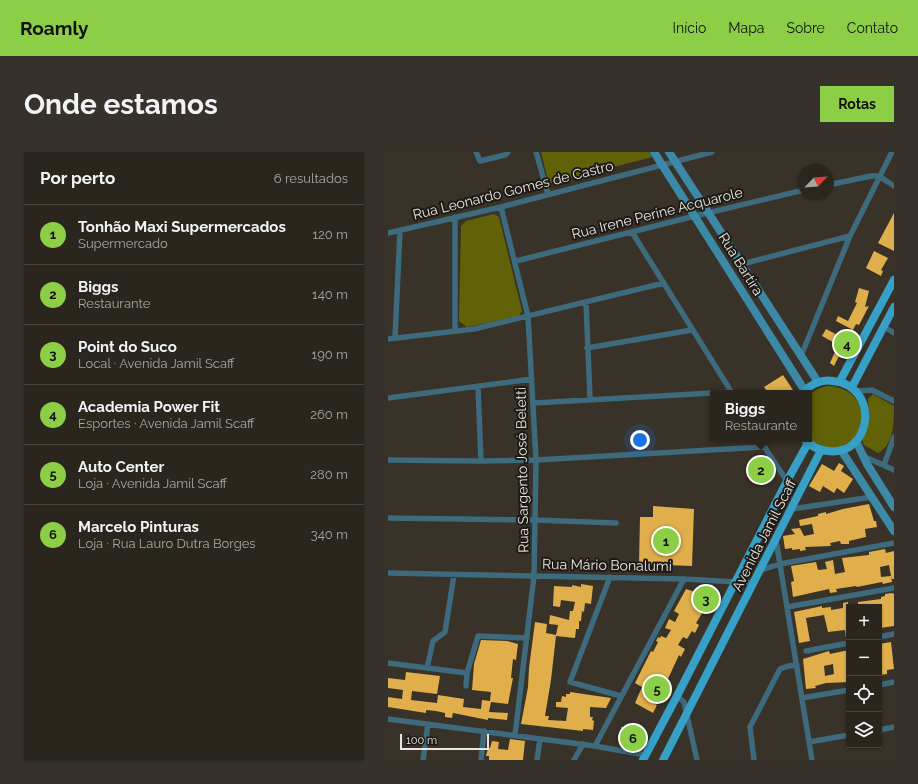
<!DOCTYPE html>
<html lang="pt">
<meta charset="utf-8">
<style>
body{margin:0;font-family:Raleway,sans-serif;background:#36322b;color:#f1f3f6}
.controls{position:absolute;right:12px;bottom:12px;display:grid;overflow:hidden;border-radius:0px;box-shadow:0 1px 3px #0004}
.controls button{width:36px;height:36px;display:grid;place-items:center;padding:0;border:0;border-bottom:1px solid #46433c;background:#2a261e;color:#f1f3f6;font:20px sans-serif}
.compass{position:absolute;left:410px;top:12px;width:36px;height:36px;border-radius:50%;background:#2a261e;box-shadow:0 1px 3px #0004;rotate:65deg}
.scale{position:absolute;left:12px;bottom:10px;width:89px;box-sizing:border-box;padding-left:4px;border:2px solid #e9e5df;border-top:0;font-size:11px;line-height:14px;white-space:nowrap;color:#e9e5df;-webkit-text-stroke:3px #1d1a16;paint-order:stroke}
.you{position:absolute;left:252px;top:288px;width:14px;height:14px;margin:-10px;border:3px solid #fff;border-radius:50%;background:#1a73e8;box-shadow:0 0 0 6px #1a73e833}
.badge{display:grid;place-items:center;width:26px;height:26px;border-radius:50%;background:#8cce45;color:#111;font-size:13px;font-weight:700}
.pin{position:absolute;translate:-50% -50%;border:2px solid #fff;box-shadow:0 1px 4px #0006}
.popup{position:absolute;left:322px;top:238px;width:102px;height:52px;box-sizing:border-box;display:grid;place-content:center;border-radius:0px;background:#2a261e;filter:drop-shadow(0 1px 3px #0005);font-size:13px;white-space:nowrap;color:#a5a5a4}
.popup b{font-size:15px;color:#f1f3f6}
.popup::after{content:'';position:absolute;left:50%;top:100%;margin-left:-8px;border:8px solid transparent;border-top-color:#2a261e}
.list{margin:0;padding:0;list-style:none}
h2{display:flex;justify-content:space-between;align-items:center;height:52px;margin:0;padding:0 16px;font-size:17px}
h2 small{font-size:13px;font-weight:400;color:#a5a5a4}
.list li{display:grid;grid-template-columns:26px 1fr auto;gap:12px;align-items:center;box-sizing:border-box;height:60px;padding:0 16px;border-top:1px solid #46433c}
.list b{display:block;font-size:15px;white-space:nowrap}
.list p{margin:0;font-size:13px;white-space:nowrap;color:#a5a5a4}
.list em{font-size:13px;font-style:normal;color:#a5a5a4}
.icon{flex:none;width:22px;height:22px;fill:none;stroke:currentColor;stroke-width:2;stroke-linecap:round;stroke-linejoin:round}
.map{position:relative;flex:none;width:506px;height:608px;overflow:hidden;border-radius:0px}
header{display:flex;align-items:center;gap:24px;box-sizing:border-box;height:56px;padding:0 20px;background:#8cce45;color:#111}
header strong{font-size:19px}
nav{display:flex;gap:22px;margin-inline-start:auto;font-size:14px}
.intro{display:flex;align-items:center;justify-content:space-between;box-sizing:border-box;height:96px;padding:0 24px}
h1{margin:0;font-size:28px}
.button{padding:10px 18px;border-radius:0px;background:#8cce45;color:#111;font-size:14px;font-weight:700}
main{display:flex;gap:24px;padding:0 24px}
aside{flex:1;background:#2a261e;border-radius:0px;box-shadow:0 1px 3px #0004}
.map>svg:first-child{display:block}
</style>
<header>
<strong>Roamly</strong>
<nav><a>Início</a><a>Mapa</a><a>Sobre</a><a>Contato</a></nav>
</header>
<div class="intro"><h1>Onde estamos</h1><a class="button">Rotas</a></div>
<main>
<aside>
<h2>Por perto<small>6 resultados</small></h2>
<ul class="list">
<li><span class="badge">1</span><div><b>Tonhão Maxi Supermercados</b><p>Supermercado</p></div><em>120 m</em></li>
<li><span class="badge">2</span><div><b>Biggs</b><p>Restaurante</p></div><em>140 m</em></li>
<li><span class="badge">3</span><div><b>Point do Suco</b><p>Local · Avenida Jamil Scaff</p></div><em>190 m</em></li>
<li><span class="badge">4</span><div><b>Academia Power Fit</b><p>Esportes · Avenida Jamil Scaff</p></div><em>260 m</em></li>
<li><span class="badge">5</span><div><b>Auto Center</b><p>Loja · Avenida Jamil Scaff</p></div><em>280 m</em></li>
<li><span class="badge">6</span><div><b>Marcelo Pinturas</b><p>Loja · Rua Lauro Dutra Borges</p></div><em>340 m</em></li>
</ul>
</aside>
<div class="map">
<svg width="506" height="608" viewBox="0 0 506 608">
<rect width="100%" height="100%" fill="#383228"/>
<path fill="#616207" d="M153,0H261L264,5L161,32Z
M106,62L111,65L134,159L131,164L79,175L71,169V167L73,74L78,69Z
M439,234C465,234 482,256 471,281C469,286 462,291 458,295L431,296L421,287V243L430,237Z
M485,242L506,254C506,270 506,293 490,301L476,293L474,287L481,268L480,247Z"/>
<path fill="#e0af4b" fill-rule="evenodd" d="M506,61V99L490,91Z
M486,99L500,106L493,118L495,119L493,124L478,116Z
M471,136L481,139L477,155L481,154L471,173L468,172L465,178L448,169L450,164L460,169L469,151L467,150Z
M438,177L459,188L446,214L442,211L450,193L434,184Z
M395,223L405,238L401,241H380L376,235Z
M451,311L456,314L453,319L465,327L456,341L449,336L446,341L435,334L432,340L421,334L434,312L446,319Z
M481,352L486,369H488L489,375L477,377L478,385L461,389V392H453L452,389L442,391L443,394L417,395L418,398L412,399V397L404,398V396L397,397L395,384L407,382L403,377L412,376L416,384L426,382L424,372L412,374L411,368L430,364V362L438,360V362L455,357Z
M265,354L306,357L304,414L251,412L252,365H265Z
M497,397L498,401L506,399V427H504L503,424L504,430L495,432L494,430L469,435L468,434L448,437L449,440L442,441L441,437L405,445L403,430L406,429L403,414L428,410L430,418L439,417L437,410L445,408L447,422L457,420L454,406L481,403V400ZM501,413L503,424L493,425L492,415Z
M193,432L205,434L203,452L197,451L196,460L194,459L193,469H191V477H188L187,486L168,484L163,528L157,564H161L160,568L178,569L180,556L168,555V550H173L174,544L178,545V542H182V540L223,546L218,556L202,555V565H205L204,568L206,569L205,578L195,577V579L133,572L140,535L141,516L147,470L159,472L158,481L168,483L170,473L161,472L162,463L181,468L182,459H185L187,450L173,448L172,455L165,454L166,434L184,435V433L193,435Z
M298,437L307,440L309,438L317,440L319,438L326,442L308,471L311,473L307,481L304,479L299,487L295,485L290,493L297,497L293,505L291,503L272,544L261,538L257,546L269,553L265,561L247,551L254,535L247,531L263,499L265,500L270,490L268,489L270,485L272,486L273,484L278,486L283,478L277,476L281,467L287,470L291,462L286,459Z
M504,441L506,442V474L492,476L491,455H470V450L493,447V445L497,444V442Z
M460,450L461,487H458L457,478L440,480L436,463L418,466L422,489L411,491L406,460L434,454V456L443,455V458L455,456V451Z
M93,488L119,489L130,492L128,508L125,507L123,526H125L120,552L103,550L101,560L120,561L119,568L100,566V568L65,561L64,566L57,565V561L48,559L38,558V561L0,555V545L14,547L15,538L0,536V526L17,528L18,520L52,524L49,542L24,539L23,548L49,551L50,543L76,547L75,555L93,557L94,548L102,549L103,540L84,538L86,512Z
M503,490L506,517L499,518V522L492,523L491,492Z
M461,498V530L438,531L427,534L428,536L418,537L415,507L441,499L442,502ZM445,512L446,522L437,524L436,514Z
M233,575L240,576L239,580L252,582L251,590L233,586Z
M122,587L137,589L135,608H101V604H98L100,596H102L104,589L111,590L110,597L120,598Z"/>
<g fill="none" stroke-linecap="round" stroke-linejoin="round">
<path stroke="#3d6a7d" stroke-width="5.5" d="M88,0L92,9L117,3L120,0
M148,0L160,42
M440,33L483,24H491L506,34
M113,55L140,164L148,308L146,424L127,583
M244,80L344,241
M0,81L113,55L324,0
M128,109L307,64L416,38
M354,112L462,84
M198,150L202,246
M496,175L506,181
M67,179V65
M7,186L12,78
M0,187L86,177L276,131
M199,196L304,178
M413,204L462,84L504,0
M90,234L93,309
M469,239L484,238L506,249
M0,246L144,227
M146,251L343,240
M371,287L399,329
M475,304L506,318
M0,308L93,309L148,308L375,295
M496,313L506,285
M404,357L484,345
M0,366L147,368L228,371
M388,388L424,608
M373,418L392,412L506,391
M0,421L296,427L366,431
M222,425L182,530L233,544
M399,455L506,436
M491,485L506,482
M418,499L461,491
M0,511L79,521
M39,516L45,489L57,480L66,423
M491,533L506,530
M78,534L79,521L90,484L139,486
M289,544L296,550L309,608
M414,546L461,538
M0,567L207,594L257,603
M491,578L506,575
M421,590L461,583
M207,594L296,427
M35,608L40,572
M93,608L96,579
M149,608L152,587
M186,608L195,592
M366,608L362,575L392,517L400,514L409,513"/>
<path stroke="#3c89a7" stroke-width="8" d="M266,0L417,239
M281,0L430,230
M468,289L479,312L506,355
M453,298L506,379"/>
<path stroke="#36a0c7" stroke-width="8" d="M452,229L506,128
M464,235L506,155
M415,241C422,232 434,227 445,229C493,234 484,305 440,299C430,298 423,295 416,287
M255,608L289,544L399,329L420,291
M275,608L433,298"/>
</g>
<g text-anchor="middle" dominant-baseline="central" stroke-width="4" stroke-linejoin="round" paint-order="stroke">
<g font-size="14" fill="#e9e5df" stroke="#1d1a16">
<text transform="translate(125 38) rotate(-14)">Rua Leonardo Gomes de Castro</text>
<text transform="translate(269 61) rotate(-14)">Rua Irene Perine Acquarole</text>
<text transform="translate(353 112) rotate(58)">Rua Bartira</text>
<text transform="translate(134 318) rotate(-91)">Rua Sargento José Beletti</text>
<text transform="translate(376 383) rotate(-63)">Avenida Jamil Scaff</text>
<text transform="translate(219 413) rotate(1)">Rua Mário Bonalumi</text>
</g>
</g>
</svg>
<div class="controls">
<button>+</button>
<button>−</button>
<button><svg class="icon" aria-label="locate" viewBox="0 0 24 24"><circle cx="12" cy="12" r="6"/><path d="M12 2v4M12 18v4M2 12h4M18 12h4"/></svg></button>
<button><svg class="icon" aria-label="layers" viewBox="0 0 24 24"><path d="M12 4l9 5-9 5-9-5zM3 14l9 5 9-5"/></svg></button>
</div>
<svg class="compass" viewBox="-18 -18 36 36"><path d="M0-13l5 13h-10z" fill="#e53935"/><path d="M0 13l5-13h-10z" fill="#a5a5a4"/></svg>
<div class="scale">100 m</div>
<div class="you"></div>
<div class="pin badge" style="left:278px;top:389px">1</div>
<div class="pin badge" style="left:373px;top:318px">2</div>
<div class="popup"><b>Biggs</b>Restaurante</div>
<div class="pin badge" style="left:318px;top:447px">3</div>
<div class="pin badge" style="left:459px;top:192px">4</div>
<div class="pin badge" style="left:269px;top:537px">5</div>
<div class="pin badge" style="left:245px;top:586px">6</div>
</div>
</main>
